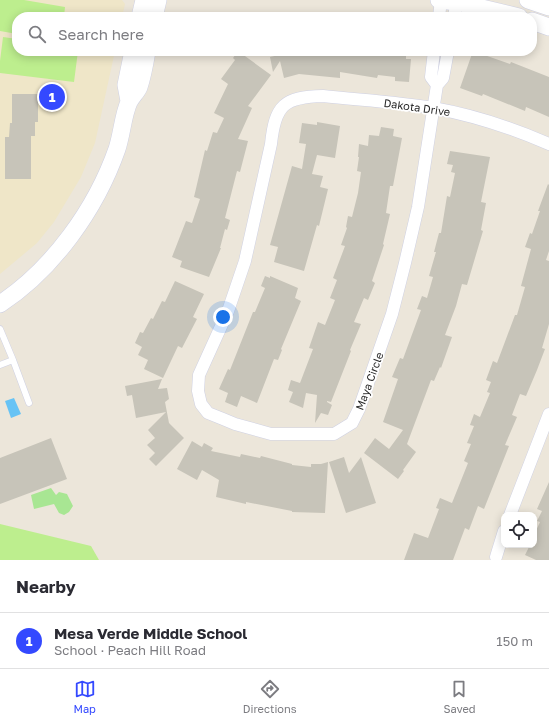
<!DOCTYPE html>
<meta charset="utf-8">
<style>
body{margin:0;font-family:"Golos Text",sans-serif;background:#f2f2f3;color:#2b2b33}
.controls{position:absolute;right:12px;bottom:12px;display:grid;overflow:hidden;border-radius:8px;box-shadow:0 2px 10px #0003}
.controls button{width:36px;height:36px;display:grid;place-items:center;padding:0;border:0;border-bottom:1px solid #e1e1e2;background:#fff;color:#2b2b33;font:20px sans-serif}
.you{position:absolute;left:223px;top:317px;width:14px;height:14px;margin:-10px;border:3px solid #fff;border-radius:50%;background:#1a73e8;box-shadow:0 0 0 6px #1a73e833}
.badge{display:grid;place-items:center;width:26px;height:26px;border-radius:50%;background:#3449ff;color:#fff;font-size:13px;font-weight:700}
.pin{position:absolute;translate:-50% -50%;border:2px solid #fff;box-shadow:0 1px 4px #0006}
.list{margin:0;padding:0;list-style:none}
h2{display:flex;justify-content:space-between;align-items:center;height:52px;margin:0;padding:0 16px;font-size:17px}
h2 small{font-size:13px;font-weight:400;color:#7c7c81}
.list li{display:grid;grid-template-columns:26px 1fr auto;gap:12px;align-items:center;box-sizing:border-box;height:56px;padding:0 16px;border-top:1px solid #e1e1e2}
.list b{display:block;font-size:15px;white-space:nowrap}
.list p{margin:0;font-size:13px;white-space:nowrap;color:#7c7c81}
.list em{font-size:13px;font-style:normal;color:#7c7c81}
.icon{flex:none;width:22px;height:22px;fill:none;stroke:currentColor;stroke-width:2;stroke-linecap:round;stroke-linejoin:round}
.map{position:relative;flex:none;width:549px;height:560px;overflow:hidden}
.search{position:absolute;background:#fff;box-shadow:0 2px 10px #0003;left:12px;right:12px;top:12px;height:44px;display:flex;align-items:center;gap:10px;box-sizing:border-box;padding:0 14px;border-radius:16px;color:#7c7c81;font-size:15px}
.sheet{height:108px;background:#fff}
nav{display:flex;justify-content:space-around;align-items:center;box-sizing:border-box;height:56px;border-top:1px solid #e1e1e2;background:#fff;font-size:11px;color:#7c7c81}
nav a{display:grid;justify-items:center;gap:2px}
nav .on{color:#3449ff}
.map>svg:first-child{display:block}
</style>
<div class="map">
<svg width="549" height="560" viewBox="0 0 549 560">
<rect width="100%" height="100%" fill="#ece6da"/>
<path fill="#efe6c8" d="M0,0H122L125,4L122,17H17V51H115L95,143L81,177L54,222L37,243L0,274Z"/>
<path fill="#a8e693" d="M51,488L56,495L59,492L67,494L73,506L69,512L64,515L59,513L54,504L34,509L31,495Z"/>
<path fill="#bdee8e" d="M0,0H24L65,7L64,17H17V34L0,31Z
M3,37L17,39V51H78L74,82L0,73V61Z
M0,524L91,546L99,560H0Z"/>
<path fill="#67c3f5" d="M14,398L21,414L11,418L5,401Z"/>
<path fill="#c7c4b9" d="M238,51L271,75L248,106L252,108L238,139L248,141L240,172L237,171L225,218L230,220L227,230L225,229L220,248H221L209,277L180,267L182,261L172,257L186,221L192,223L200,199L194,197L205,150L207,151L213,132L217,133L224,118L214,113L228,84L221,79L235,60L233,58Z
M278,51H406V59H411L409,82L395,81V77L378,75L377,78L340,72V78L299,74L284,78L280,61L273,72L270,57L279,55Z
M473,51L510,64L511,62L549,77V117L526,107L525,111L483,94L482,96L460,88Z
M12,94H38V122H35V136H31V179H5V137H9L10,123H12Z
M317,122L340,126L335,158L317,155L312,174L323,176L320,187L328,189L319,226L317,225L304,271L274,262L278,247L270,245L292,166L302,169L306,144L299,143L302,123L317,125Z
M381,127L394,129L393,136L402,138L393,186H390L386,213L390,214L383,244L384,245L372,281L375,283L368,300L364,298L354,322L361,324L350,350L351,351L331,402L327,401V402L332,405L328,415L321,413L315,423L317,395L306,393L303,408L289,402L293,392L288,390L291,380L300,383L313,349L309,348L318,322L325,325L335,300L330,298L337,280L333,278L345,246L341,245L347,228L346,227L348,216L352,217L358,193L361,172L357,171L359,157H358L359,144L368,146L369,135L379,136Z
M450,151L490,157L481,202L486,203L481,230L483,231L467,285L462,284L456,306L445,335L452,337L441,368L440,367L434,381L431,380L407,444L416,452L403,470L404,471L398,479L364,453L375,438L389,449L403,430L383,422L398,379L392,377L400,358L403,359L421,310L417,309L422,296L427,298L433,277L429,276L436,252H434L439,233H441L447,196L450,197L455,173L451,172L453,165L447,164Z
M548,184L549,185V251L546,260L549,261V324L542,348L545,349L537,370L526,396L520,394L512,415L517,417L505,445L509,446L484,509L478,506L469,530L465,528L453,560H404L414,533L428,538L439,509L436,508L440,498L452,503L468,463L464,461L471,444L467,443L474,426L470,425L474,414L480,417L490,393L487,392L491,382L486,380L493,361L497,363L515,315H517L525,287L521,286L531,249L525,247L530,233L532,234L540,211H538Z
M265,276L270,278V276L298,288L295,298L301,301L281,349L282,350L278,360L274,359L257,403L241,396L237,407L225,402L228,393L219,389L228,369L230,370L253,312H255L265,288L261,286Z
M175,281L204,294L193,317L197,319L182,348L178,346L163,378L144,369L148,360L138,355L142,347L135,343L140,332L143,333L151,318L153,319L162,301L165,302Z
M162,379L158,389L167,388L169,399L165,402L169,423L184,438L156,466L149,459L155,453L147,445L155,438L148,430L166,412L136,418L132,395L127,396L125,386Z
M51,438L67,479L0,504V458Z
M192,441L202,447L204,443L213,448L211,451L240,457L241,454L260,458L261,456L292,464V465L311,467V464H321L328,462L325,513L292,512V511L246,502V504L216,497L219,480L202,470L197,480L177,469Z
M344,457L349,473L361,457L376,503L346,513L329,462Z
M549,482V560H536L525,555L530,545H534V535L540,522L537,521L542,511L537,509Z"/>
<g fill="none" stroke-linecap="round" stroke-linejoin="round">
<g stroke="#cfd1e3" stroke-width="7">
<path id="lane" d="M0,329L13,360L0,365
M13,360L29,403"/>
</g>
<g stroke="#cfd1e3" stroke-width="13">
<path id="street" d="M439,17L441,0
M454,17L457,0
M434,51L431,77L437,85
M448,51L443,78L437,85L418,207L405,263L392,314L359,409L352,423L334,434H271L235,424L223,419L208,413L201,404L198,391L199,375L228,311L245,261L271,144C275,105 284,97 323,96C360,100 397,102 433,108C473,115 512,128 549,144
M510,515L549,414
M496,557L504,531"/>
</g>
<g stroke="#cfd1e3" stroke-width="18">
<path id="secondary" d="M439,0L457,2L519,17
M528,0L549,7
M140,17L144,0
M154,17L158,0
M532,21L549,27
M129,101L126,85L133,51
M0,304C53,269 96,209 117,149C122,134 123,115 129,102C132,96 137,92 139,87C143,75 145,63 147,51"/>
</g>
<use href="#lane" stroke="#fff" stroke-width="6"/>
<use href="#street" stroke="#fff" stroke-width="12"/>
<use href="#secondary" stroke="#fff" stroke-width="17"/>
</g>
<g text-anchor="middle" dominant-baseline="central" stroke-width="3.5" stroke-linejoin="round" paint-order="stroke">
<g font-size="11" fill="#292929" stroke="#fff">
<text transform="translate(417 107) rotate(8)">Dakota Drive</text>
<text transform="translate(369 381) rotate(-70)">Maya Circle</text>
</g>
</g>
</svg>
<div class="controls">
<button><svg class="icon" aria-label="locate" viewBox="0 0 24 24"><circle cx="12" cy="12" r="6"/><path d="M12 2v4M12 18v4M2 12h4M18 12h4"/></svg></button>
</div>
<div class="you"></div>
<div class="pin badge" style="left:52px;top:97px">1</div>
<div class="search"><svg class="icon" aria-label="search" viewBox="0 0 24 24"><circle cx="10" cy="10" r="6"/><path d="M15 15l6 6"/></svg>Search here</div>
</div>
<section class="sheet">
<h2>Nearby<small></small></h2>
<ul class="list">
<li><span class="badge">1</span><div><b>Mesa Verde Middle School</b><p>School · Peach Hill Road</p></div><em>150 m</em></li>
</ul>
</section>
<nav>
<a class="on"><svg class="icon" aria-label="map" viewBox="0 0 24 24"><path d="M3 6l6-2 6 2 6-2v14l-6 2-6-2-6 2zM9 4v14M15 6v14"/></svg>Map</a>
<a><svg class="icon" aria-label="directions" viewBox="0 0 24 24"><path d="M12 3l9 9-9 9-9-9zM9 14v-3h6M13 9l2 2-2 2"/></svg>Directions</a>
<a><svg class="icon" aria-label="saved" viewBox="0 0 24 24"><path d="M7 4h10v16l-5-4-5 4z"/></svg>Saved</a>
</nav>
